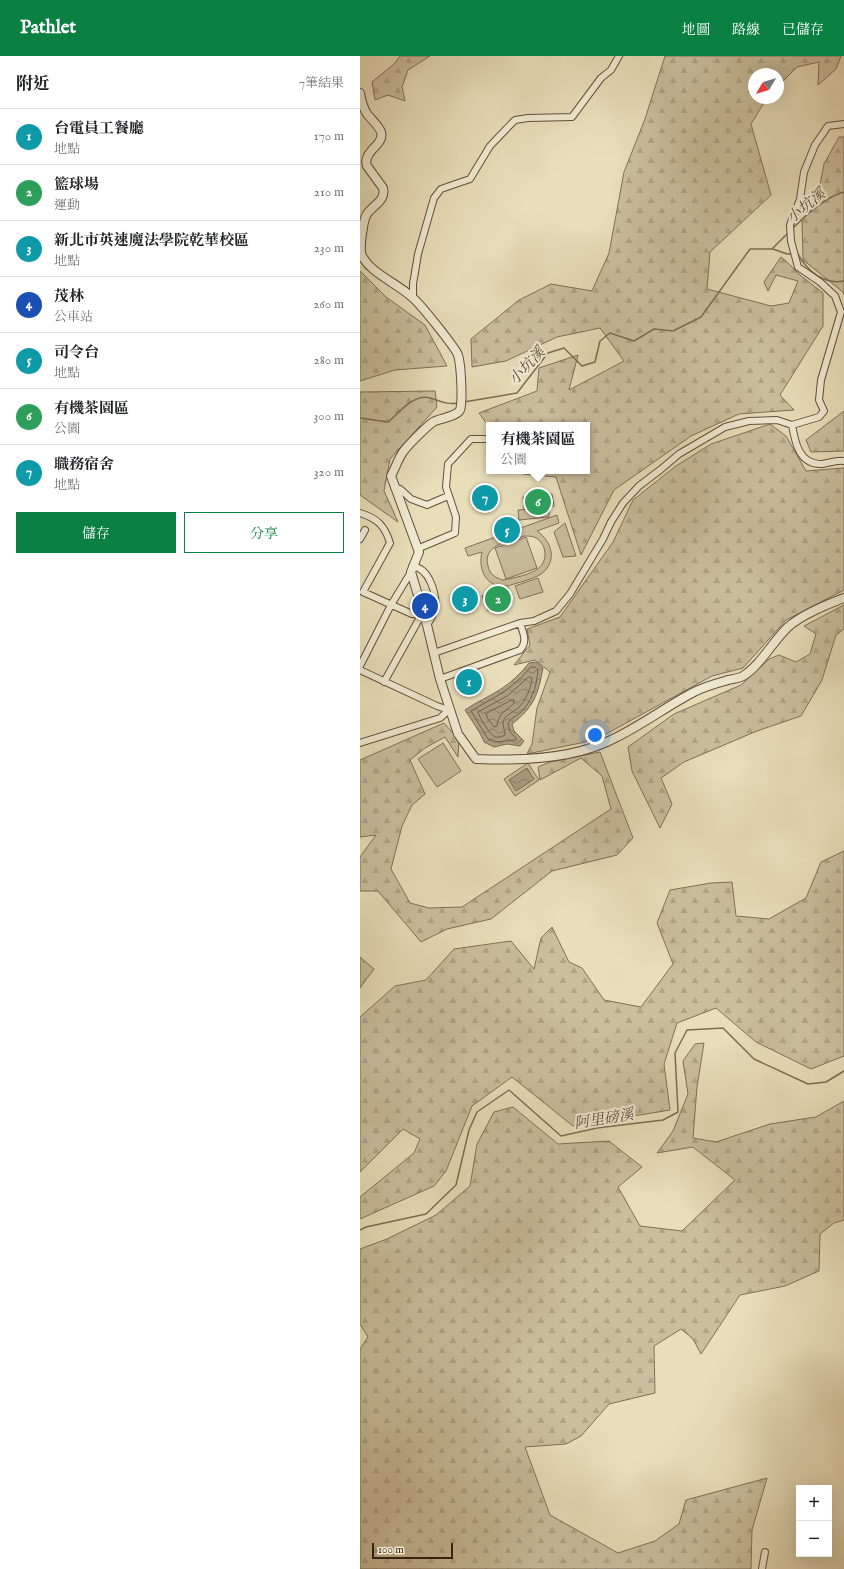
<!DOCTYPE html>
<html lang="zh-TW">
<meta charset="utf-8">
<style>
body{margin:0;font-family:"IM FELL English","Noto Serif TC",serif;background:#f6f6f6;color:#202124}
.controls{position:absolute;right:12px;bottom:12px;display:grid;overflow:hidden;border-radius:0px;box-shadow:0 4px 16px #0002}
.controls button{width:36px;height:36px;display:grid;place-items:center;padding:0;border:0;border-bottom:1px solid #e0e0e0;background:#fff;color:#202124;font:20px sans-serif}
.compass{position:absolute;left:388px;top:12px;width:36px;height:36px;border-radius:50%;background:#fff;box-shadow:0 4px 16px #0002;rotate:232deg}
.scale{position:absolute;left:12px;bottom:10px;width:81px;box-sizing:border-box;padding-left:4px;border:2px solid #372111;border-top:0;font-size:11px;line-height:14px;white-space:nowrap;color:#372111;-webkit-text-stroke:3px #f0ead2;paint-order:stroke}
.you{position:absolute;left:235px;top:679px;width:14px;height:14px;margin:-10px;border:3px solid #fff;border-radius:50%;background:#1a73e8;box-shadow:0 0 0 6px #1a73e833}
.badge{display:grid;place-items:center;width:26px;height:26px;border-radius:50%;background:#0b8043;color:#fff;font-size:13px;font-weight:700}
.pin{position:absolute;translate:-50% -50%;border:2px solid #fff;box-shadow:0 1px 4px #0006}
.popup{position:absolute;left:126px;top:366px;width:104px;height:52px;box-sizing:border-box;display:grid;place-content:center;border-radius:0px;background:#fff;filter:drop-shadow(0 1px 3px #0005);font-size:13px;white-space:nowrap;color:#757577}
.popup b{font-size:15px;color:#202124}
.popup::after{content:'';position:absolute;left:50%;top:100%;margin-left:-8px;border:8px solid transparent;border-top-color:#fff}
.list{margin:0;padding:0;list-style:none}
h2{display:flex;justify-content:space-between;align-items:center;height:52px;margin:0;padding:0 16px;font-size:17px}
h2 small{font-size:13px;font-weight:400;color:#757577}
.list li{display:grid;grid-template-columns:26px 1fr auto;gap:12px;align-items:center;box-sizing:border-box;height:56px;padding:0 16px;border-top:1px solid #e0e0e0}
.list b{display:block;font-size:15px;white-space:nowrap}
.list p{margin:0;font-size:13px;white-space:nowrap;color:#757577}
.list em{font-size:13px;font-style:normal;color:#757577}
.actions{display:flex;gap:8px;padding:12px 16px}
.actions a{flex:1;padding:9px 0;border:1px solid #0b8043;border-radius:0px;text-align:center;font-size:14px;color:#0b8043}
.actions .main{background:#0b8043;color:#fff}
.map{position:relative;flex:none;width:484px;height:1513px;overflow:hidden}
header{display:flex;align-items:center;gap:24px;box-sizing:border-box;height:56px;padding:0 20px;background:#0b8043;color:#fff}
header strong{font-size:19px}
nav{display:flex;gap:22px;margin-inline-start:auto;font-size:14px}
main{display:flex}
aside{flex:1;background:#fff}
.map>svg:first-child{display:block}
</style>
<header>
<strong>Pathlet</strong>
<nav><a>地圖</a><a>路線</a><a>已儲存</a></nav>
</header>
<main>
<aside>
<h2>附近<small>7筆結果</small></h2>
<ul class="list">
<li><span class="badge" style="background:#0f9aa8">1</span><div><b>台電員工餐廳</b><p>地點</p></div><em>170 m</em></li>
<li><span class="badge" style="background:#2e9e5b">2</span><div><b>籃球場</b><p>運動</p></div><em>210 m</em></li>
<li><span class="badge" style="background:#0f9aa8">3</span><div><b>新北市英速魔法學院乾華校區</b><p>地點</p></div><em>230 m</em></li>
<li><span class="badge" style="background:#1a4fb4">4</span><div><b>茂林</b><p>公車站</p></div><em>260 m</em></li>
<li><span class="badge" style="background:#0f9aa8">5</span><div><b>司令台</b><p>地點</p></div><em>280 m</em></li>
<li><span class="badge" style="background:#2e9e5b">6</span><div><b>有機茶園區</b><p>公園</p></div><em>300 m</em></li>
<li><span class="badge" style="background:#0f9aa8">7</span><div><b>職務宿舍</b><p>地點</p></div><em>320 m</em></li>
</ul>
<div class="actions"><a class="main">儲存</a><a>分享</a></div>
</aside>
<div class="map">
<svg width="484" height="1513" viewBox="0 0 484 1513">
<defs>
<pattern id="forest-firs" width="22" height="20" patternUnits="userSpaceOnUse"><rect width="22" height="20" fill="#cabe9d"/><path d="M5 1l3.5 6h-7zM16 11l3.5 6h-7z" fill="#aea386"/></pattern>
<pattern id="garden-dots" width="8" height="8" patternUnits="userSpaceOnUse"><rect width="8" height="8" fill="#cabe9d"/><path d="M2 2h.1M6 6h.1" fill="none" stroke="#aea386" stroke-width="1.8" stroke-linecap="round"/></pattern>
<pattern id="water-waves" width="16" height="10" patternUnits="userSpaceOnUse"><rect width="16" height="10" fill="#ac9e81"/><path d="M0 5q4-4 8 0t8 0" fill="none" stroke="#8d8068"/></pattern>
</defs>
<rect width="100%" height="100%" fill="#e8deba"/>
<filter id="stains"><feTurbulence type="fractalNoise" baseFrequency=".005" numOctaves="4"/><feColorMatrix values="0 0 0 0 .2 0 0 0 0 .09 0 0 0 0 .02 0 0 0 .5 -.17"/></filter>
<radialGradient id="worn" r=".72"><stop offset=".6" stop-color="#630" stop-opacity="0"/><stop offset="1" stop-color="#630" stop-opacity=".3"/></radialGradient>
<path fill="#cabe9d" stroke="#807057" fill-rule="evenodd" d="M189,452V461L159,464L158,454Z
M197,459L199,467L177,475C192,485 198,506 181,518C175,522 167,524 161,526C156,527 150,530 146,530C125,532 118,512 122,496L108,500L105,492ZM164,480C167,480 171,480 174,481C186,486 189,503 179,512C170,519 154,522 143,524C136,522 130,519 128,510C122,489 149,485 164,480Z
M205,467L216,500L203,501L194,476Z
M166,481L177,512L146,523L135,492Z
M178,522L183,536L160,543L155,530Z
M148,531L153,546L128,555L122,540Z
M83,687L101,715L77,731L58,703Z
M168,707L179,724L155,740L144,723Z"/>
<path fill="url(#forest-firs)" stroke="#807057" d="M40,0H70L48,14L42,31L45,45L28,39L15,44L12,26L34,8Z
M305,0H481L476,13L458,29L459,6L437,11L418,30V18H394V42H407L391,68L411,139L350,196L347,233L411,250L429,247L438,225L416,219L408,235L404,226L421,201L427,206L441,220L463,237V270L420,339L434,354L379,358L331,380L254,434L221,499L196,421L163,418L160,415H227V369H129V371L119,357L177,335L179,312L218,299L209,334L264,305L240,272L197,281L146,305L112,311L111,283L159,244L191,228L232,235L249,197L264,116L285,63Z
M479,81H484V239L483,236L443,204L442,163L456,149L464,108Z
M0,215L26,241L65,269L87,310L35,314L0,325Z
M75,335L77,351L30,403L24,435L38,466L0,439V336Z
M484,355V395L451,396L446,384Z
M410,368L426,380L446,415L484,412V534L426,564L383,612L352,620L235,684L167,698L172,688L177,652L190,616L175,604L154,609L170,589L167,573L200,561L253,486L273,444L316,410L351,388Z
M484,549V573L476,579L462,624L441,660L397,675L324,706L301,722L312,748L300,772L272,715L268,691L314,658L381,629L409,603L419,599L436,606L450,598L456,578L444,570Z
M84,667L99,684L98,701L85,681L65,692L50,704L65,738L52,749L42,770L31,813L50,847L69,852L102,851L251,753L242,720L221,702L180,724L178,711L190,706L240,696L273,782L257,799L192,815L131,863L87,873L61,886L18,835H0V801L16,779L0,781V704Z
M484,795V1000L451,1013L396,986L356,952L317,967L304,1008L310,1054L213,1070L152,1021L112,1050L86,1115L74,1130L0,1163V1141L54,1097L60,1083L43,1073L0,1116V961L35,930L66,924L94,893L151,885L174,913L181,882L192,871L209,906L222,912L244,944L281,951L313,908L297,867L310,834L351,827L372,826L376,860L409,863L446,842L461,806Z
M0,901L14,913L0,932Z
M344,987L337,1031L333,1082L356,1086L410,1068L456,1061L484,1045V1164L474,1167L460,1178L459,1215L425,1230L380,1239L341,1298L333,1283L321,1273L294,1290L295,1337L249,1348L221,1380L206,1388L165,1391L190,1459L258,1497L295,1485L319,1468L326,1444L407,1422L392,1474L391,1513H0V1293L8,1281L0,1268V1193L27,1183L76,1159L110,1130L117,1088L134,1056L153,1051L198,1088L249,1085L282,1111L258,1131L280,1170L322,1175L375,1124L333,1091L297,1097L313,1075L328,1038L323,1005L335,988Z"/>
<path fill="url(#garden-dots)" stroke="#807057" d="M192,438L194,450L164,453L163,441Z"/>
<path fill="url(#water-waves)" stroke="#7d6c54" d="M176,606L183,612C178,639 174,651 152,668L154,675L164,685L160,690L147,688L134,691L124,686C122,679 110,662 105,654C116,646 129,641 141,633C152,626 161,617 169,607Z
M167,712L174,723L156,735L149,724Z"/>
<g fill="none" stroke-linecap="round" stroke-linejoin="round">
<path stroke="#726049" stroke-width="1" d="M171,611H175L178,614C177,629 172,646 160,657C156,660 151,662 148,667L150,676L156,682V684L135,686L128,683L111,655L144,636L162,621Z
M169,621L172,622C171,633 165,646 157,653C152,657 144,660 143,666C143,671 145,675 145,679C143,680 138,682 135,681C131,680 119,661 118,656L147,640Z
M152,644H154V647C147,655 138,657 137,670L134,671L128,663L126,658Z"/>
<path stroke="#7d6c54" stroke-width="1.5" d="M432,173C446,159 465,141 484,136
M413,193L427,198H432
M436,198H438C447,215 464,229 484,225
M104,346L157,337L188,297L204,292L222,310L235,306L240,285L250,277L274,285L294,273L313,275L341,261L390,193H412L428,177
M0,362L28,366C39,357 54,337 70,342C81,345 86,349 98,347
M0,1174L6,1171L66,1158L96,1129L109,1074L117,1056L149,1034L201,1080L237,1072L303,1064L318,1056L315,997L327,974L363,972L394,1003L448,1028L466,1026L484,1015"/>
<g stroke="#63503b" stroke-width="8">
<path id="minor" d="M53,242V228L58,198L74,142L81,133L110,123L130,90L155,64L168,62L212,61L241,22L251,14L259,0
M432,369L459,361L464,355L459,344L461,324L481,256L475,240L460,226L438,211L431,185L430,169L440,143L444,116L455,89L468,70L484,68
M34,431L40,433L51,443L67,449L88,440
M0,457C17,462 25,470 30,487L3,536L52,558L64,559
M0,483L5,474
M57,493L95,477L96,461L86,431L88,408L111,383H127
M52,511C69,510 77,539 75,552C74,559 70,564 67,569
M74,597L160,567L174,565L196,555L210,538L243,483L251,466L263,447L279,430L300,414L319,398L365,371L389,365L417,364L432,369C435,386 439,409 462,408C469,407 476,404 484,405
M0,610L31,549L51,516
M0,614L77,650L89,654
M80,623L160,594C168,585 163,577 160,567
M24,626L58,565L64,559
M0,687L80,662L89,654
M402,1513L405,1496"/>
</g>
<g stroke="#63503b" stroke-width="10">
<path id="tertiary" d="M0,37C1,44 3,51 7,58C11,63 19,70 21,76C25,89 2,95 7,110L23,132C26,145 13,149 7,158C3,164 0,189 1,197C7,216 39,228 53,242C61,249 95,291 98,299C101,308 103,346 100,354C96,361 80,362 73,366C66,371 48,389 43,396C38,403 35,413 31,420L59,496L51,516L67,569L80,623L98,678L116,703C159,705 216,703 255,682C282,669 307,650 334,636C344,631 354,628 365,625C370,623 378,623 383,620C400,610 413,585 428,571C443,558 466,549 484,542"/>
</g>
<use href="#minor" stroke="#f0ead2" stroke-width="6"/>
<use href="#tertiary" stroke="#f0ead2" stroke-width="8"/>
</g>
<g text-anchor="middle" dominant-baseline="central" stroke-width="4" stroke-linejoin="round" paint-order="stroke">
<g font-size="15" font-style="italic" fill="#604d38" stroke="#f0ead2">
<text transform="translate(446 150) rotate(-39)">小坑溪</text>
<text transform="translate(167 310) rotate(-47)">小坑溪</text>
<text transform="translate(244 1063) rotate(-9)">阿里磅溪</text>
</g>
</g>
<rect width="100%" height="100%" filter="url(#stains)"/>
<rect width="100%" height="100%" fill="url(#worn)"/>
</svg>
<div class="controls">
<button>+</button>
<button>−</button>
</div>
<svg class="compass" viewBox="-18 -18 36 36"><path d="M0-13l5 13h-10z" fill="#e53935"/><path d="M0 13l5-13h-10z" fill="#757577"/></svg>
<div class="scale">100 m</div>
<div class="you"></div>
<div class="pin badge" style="left:109px;top:626px;background:#0f9aa8">1</div>
<div class="pin badge" style="left:138px;top:543px;background:#2e9e5b">2</div>
<div class="pin badge" style="left:105px;top:543px;background:#0f9aa8">3</div>
<div class="pin badge" style="left:65px;top:550px;background:#1a4fb4">4</div>
<div class="pin badge" style="left:147px;top:474px;background:#0f9aa8">5</div>
<div class="pin badge" style="left:178px;top:446px;background:#2e9e5b">6</div>
<div class="popup"><b>有機茶園區</b>公園</div>
<div class="pin badge" style="left:125px;top:442px;background:#0f9aa8">7</div>
</div>
</main>
